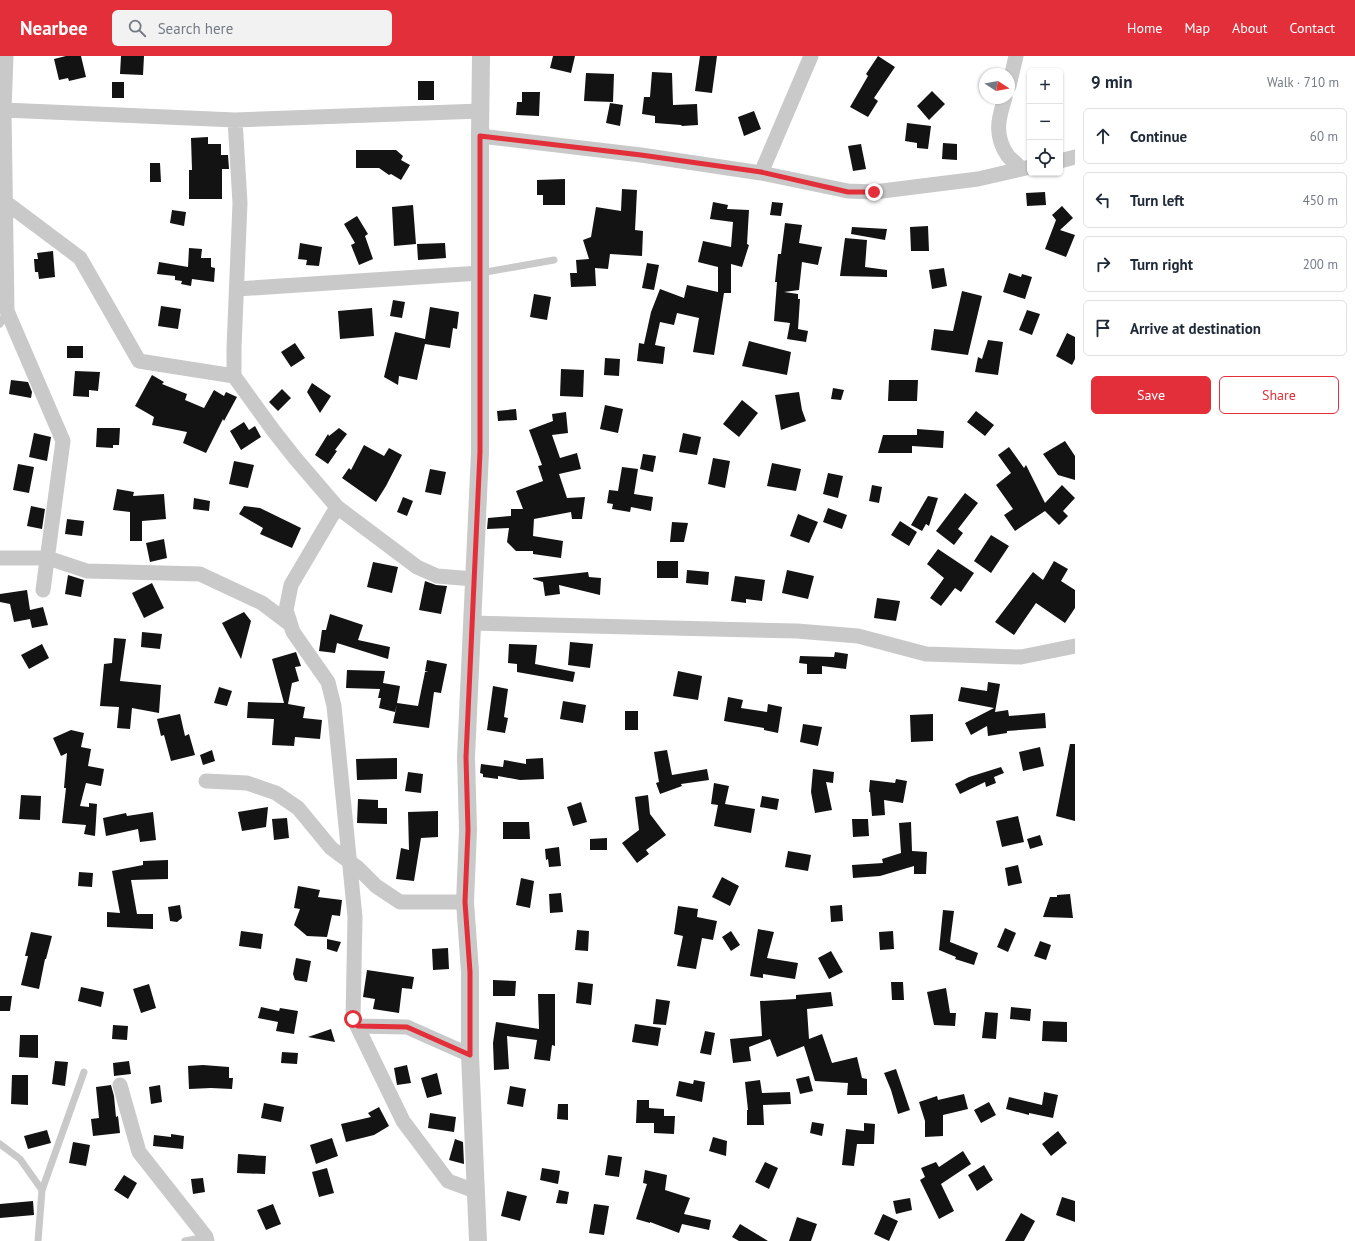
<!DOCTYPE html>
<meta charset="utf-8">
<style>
body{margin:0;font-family:"PT Sans",sans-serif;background:#f2f2f3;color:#1f2937}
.controls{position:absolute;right:12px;top:12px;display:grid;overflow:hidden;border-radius:6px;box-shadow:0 1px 3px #0004}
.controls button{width:36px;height:36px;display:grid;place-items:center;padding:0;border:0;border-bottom:1px solid #e0e1e3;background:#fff;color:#1f2937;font:20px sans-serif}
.compass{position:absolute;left:979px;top:12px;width:36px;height:36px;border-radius:50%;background:#fff;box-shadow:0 1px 3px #0004;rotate:101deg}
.stop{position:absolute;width:12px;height:12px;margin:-9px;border:3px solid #e32f39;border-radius:50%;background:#fff}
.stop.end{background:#e32f39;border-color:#fff;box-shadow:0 1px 4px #0008}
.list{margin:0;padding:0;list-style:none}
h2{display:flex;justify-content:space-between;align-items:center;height:52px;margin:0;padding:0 16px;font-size:17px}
h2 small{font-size:13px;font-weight:400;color:#747a83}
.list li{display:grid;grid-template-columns:26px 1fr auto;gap:12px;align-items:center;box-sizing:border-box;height:56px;margin:0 8px 8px;padding:0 8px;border:1px solid #e0e1e3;border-radius:6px}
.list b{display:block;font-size:15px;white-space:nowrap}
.list em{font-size:13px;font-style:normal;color:#747a83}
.actions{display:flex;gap:8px;padding:12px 16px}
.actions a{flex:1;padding:9px 0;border:1px solid #e32f39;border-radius:6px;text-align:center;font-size:14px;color:#e32f39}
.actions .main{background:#e32f39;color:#fff}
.icon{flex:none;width:22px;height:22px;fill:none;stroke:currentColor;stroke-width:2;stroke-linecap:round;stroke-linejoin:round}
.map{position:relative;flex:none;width:1075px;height:1185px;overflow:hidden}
header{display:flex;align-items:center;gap:24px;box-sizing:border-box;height:56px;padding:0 20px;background:#e32f39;color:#fff}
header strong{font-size:19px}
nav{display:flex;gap:22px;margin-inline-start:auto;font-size:14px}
.search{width:280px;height:36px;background:#f2f2f3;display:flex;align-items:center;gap:10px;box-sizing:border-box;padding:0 14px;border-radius:6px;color:#747a83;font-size:15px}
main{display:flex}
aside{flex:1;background:#fff}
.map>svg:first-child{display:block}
</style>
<header>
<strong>Nearbee</strong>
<div class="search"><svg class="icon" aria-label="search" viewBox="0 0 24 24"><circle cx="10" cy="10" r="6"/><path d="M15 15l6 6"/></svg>Search here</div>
<nav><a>Home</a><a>Map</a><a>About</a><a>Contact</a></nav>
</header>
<main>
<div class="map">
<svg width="1075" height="1185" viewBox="0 0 1075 1185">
<rect width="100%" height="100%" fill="#fff"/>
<path fill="#131313" d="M66,0H81L86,21L69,25L68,22L59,24L54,3Z
M121,0H144L143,19L120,18Z
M553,0H575L571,17L550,12Z
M700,0H717L712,37L695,35Z
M878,0L895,11L874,42L878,45L868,61L850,51L868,20L866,18Z
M652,16L672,17L673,49L697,48L698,69L682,70L681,69L655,67V60L642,58L644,41H650Z
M586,17L614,18L613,46L584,45Z
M418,25H434V44H418Z
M112,26H124V42H112Z
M932,35L945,48L929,64L917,50Z
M522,36H540L539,60L516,59L517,46H522Z
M610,47L623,49L620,70L606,67Z
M754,55L761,73L744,80L738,61Z
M907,67L931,70L928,93L917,92V87L905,85Z
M208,81V88H221V99H228L229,113H222V143H189V114H192L191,82Z
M943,87L957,88V104L942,103Z
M861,88L866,113L853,115L848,90Z
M356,94H396L403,100L401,104L410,109L401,124L391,118L389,119L379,112H356Z
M150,107H160L161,126H150Z
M565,123V149H543V139H537V124Z
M622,133L637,134L635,174L643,175L642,200L610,198L608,213L595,212L596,230L571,231L570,217H577L576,204L589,203L583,184L591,181L596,151L621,155Z
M1045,136L1046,149L1027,150L1026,137Z
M713,146L728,149L727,153L749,154L747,188L749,189L742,211L731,208V237H724L714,299L693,296L699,262L677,257L674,269L660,266L655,289L665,291L663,308L637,305L639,287L644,288L651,256L660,233L684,242L687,229L718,236V211L698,206L703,185L731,191L733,166L710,163Z
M772,146L783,147L781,160L770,159Z
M413,149L416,188L394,190L392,151Z
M1062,150L1073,162L1060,174L1075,179L1066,201L1045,193L1056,164L1052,159Z
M172,154L186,156L184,170L170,167Z
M357,160L368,178L365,180L373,203L359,209L351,189L355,187L344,168Z
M785,167L802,169L799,187L822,191L818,209L802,206L799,234L784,236L798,238V243H800L798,273L808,275L806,286L787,283L790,267L774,265L777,226H775L778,198H781Z
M928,170L929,195H911L910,171Z
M852,171L887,173L885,184L851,178Z
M845,182L867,184L865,211L887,214V221L840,220Z
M300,187L322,191L319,210L306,209L307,204L298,203Z
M445,187L446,202L418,204L417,188Z
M189,192L202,193L201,202H211V211L215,212L214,226L192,223L191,230L181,228L182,225L175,224V220L157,218L159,206L188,211Z
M53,195L55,221L39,223L38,216H35L34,203H38L37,197Z
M647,207L659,209L654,234L642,232Z
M944,212L947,230L932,233L929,214Z
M1009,217L1021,221L1022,218L1032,221L1025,243L1003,236Z
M962,235L982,240L968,299L931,294L934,273L953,275Z
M534,238L551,241L547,264L530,261Z
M393,244L405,246L402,262L390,260Z
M161,250L181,253L178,273L158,270Z
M430,251L459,256L457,273L453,272L450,292L425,288L417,324L399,320L398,329L384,321L395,276L425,283Z
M372,252L374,280L340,283L338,255Z
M1027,254L1040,258L1032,279L1019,274Z
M1067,277L1075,281V303L1072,309L1056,300Z
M988,284L1003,286L998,319L975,316L978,301L982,303Z
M749,285L791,296L787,319L742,310Z
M295,287L305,302L291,311L281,296Z
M67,290H83V302H67Z
M605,302L620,303L619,320L604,319Z
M561,313L584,314L583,341L560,340Z
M75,315L100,316L98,335L89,334V341L73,340Z
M152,319L164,326L162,328L187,338L185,344L204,352L214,334L224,340L226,336L237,341L224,365L223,363L206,397L183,387L187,376L152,369L154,361L135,350Z
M11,324L28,326L32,336L31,342L9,338Z
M889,324H918L917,345H888Z
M312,327L331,340L320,357L307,336Z
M833,332L844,334L841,344L831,343Z
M282,333L291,342L278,355L269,346Z
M799,336L802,354L806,365L781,374L775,339Z
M742,344L758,357L739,381L723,368Z
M605,349L623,353L618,377L600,373Z
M516,353L517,364L498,365L497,355Z
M976,355L994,369L985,380L967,366Z
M566,356L568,377L552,379L560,402L577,397L581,413L559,418L567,442L585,441L582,463H572L571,456L534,463L533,480L563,485L561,502L533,498V495H516L507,486L509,472L487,473L488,462L511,460V453H523L516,435L543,425L538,410L542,409L529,374L553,365L552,358Z
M244,366L249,374L255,370L261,381L241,394L230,375Z
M97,372H120L119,389H113V392L96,391Z
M339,372L347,378L335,394L337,395L328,408L315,399L328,378L329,380Z
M917,373L944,375L943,392L912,390V397H878L883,379H917Z
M34,377L51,381L47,405L29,401Z
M683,377L701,381L697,399L679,396Z
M1065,385L1075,400V424L1058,419L1043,398Z
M364,389L384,400L389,392L402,399L386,430L376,446L342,422L349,412L351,414Z
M1009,391L1024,412L1026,409L1045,447L1062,429L1075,442L1063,455L1068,460L1059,469L1045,455L1015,475L1004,459L1013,453L996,429L1011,417L998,399Z
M643,398L656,400L653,416L640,413Z
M713,402L730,405L725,432L708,428Z
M234,405L254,409L248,432L229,428Z
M772,407L801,413L796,435L767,430Z
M18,408L34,411L29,437L13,434Z
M622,411L638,413L634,438L653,441L651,455L631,451L630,456L612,453L613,448L607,447L609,434L618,435Z
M430,413L446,416L441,439L425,436Z
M828,417L843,420L838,442L823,438Z
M872,429L882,431L879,447L869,445Z
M117,433L134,436L133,440L164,438L166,463L142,465V485H130V456L113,454Z
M965,437L978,447L958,473L963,477L954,489L936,475Z
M928,440L938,442L929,470L926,468L922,475L911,469Z
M403,441L413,445L407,460L397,456Z
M194,442L210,445L209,455L193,453Z
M31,450L45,453L42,473L27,470Z
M244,450L260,452L301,472L292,492L260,478L263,472L239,458Z
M828,452L847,459L842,473L823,466Z
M798,458L818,466L809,487L790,480Z
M67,463L84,465L82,480L65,478Z
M900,465L917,476L909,490L891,479Z
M672,466L688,467L684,486H670Z
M991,479L1009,490L991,517L974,505Z
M164,483L167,502L150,506L146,487Z
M938,493L974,517L961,536L955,532L941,550L930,542L944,522L927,508Z
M657,505H678V522H657Z
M1054,505L1068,513L1061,525L1075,534V552L1065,567L1036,547L1014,579L995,566L1033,516L1043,524Z
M373,506L398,511L392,537L367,531Z
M687,514L709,516L708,529L686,527Z
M787,514L814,520L808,543L782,537Z
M588,516L589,521L601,522L600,539L559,529L560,538L545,540L543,526L533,523V522Z
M68,519L84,524L81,541L65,538Z
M735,520L765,524L762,545L746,543V547L731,545Z
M425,525L436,529L447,530L441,558L419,554Z
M152,527L164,552L144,562L132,537Z
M27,534L30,554L43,551L48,569L32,572L30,563L14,566L10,548L0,546V538Z
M877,542L900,545L896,565L874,562Z
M244,556L251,565L241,603L222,567Z
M330,558L363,569L358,584L390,591L388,603L337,587L335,597L319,595L322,574H326Z
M142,576L162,578L160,593L141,591Z
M114,582L126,583L120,625L161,629L159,657L132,652L130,673L117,672L119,651L100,650L104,608L112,607Z
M570,586L593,588L590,612L568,609Z
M42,588L49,602L29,613L21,599Z
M509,588L537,589L535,608L575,616L573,626L517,616V608L508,607Z
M296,596L301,610L295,611L299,625L292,627L288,648L305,651L303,662L322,664L320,683L295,681L294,690L272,689L274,663L247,662L248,646L284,647L272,603Z
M835,596L848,598L846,613L822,610V618H807V608L799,607L800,600L834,601Z
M427,604L447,608L441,637L434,636L429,672L393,667L397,648L395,656L379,652L381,642H378L380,633L346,632L347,614L385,615L383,627L400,630L397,647L418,650L425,616H428L425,615Z
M678,615L702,620L698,644L673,640Z
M988,626L1000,628L995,656L1008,654L1009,660L1045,657L1046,672L1007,675V677L988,680L987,670L971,679L965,667L994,652L958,645L961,631L987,635Z
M493,630L508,633L504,661L508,662L505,677L487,674Z
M219,631L232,635L227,650L214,647Z
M728,641L743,644L741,652L767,656L768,648L782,651L778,677L764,674V672L724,665Z
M563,645L586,649L583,667L560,663Z
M625,655H638V674H625Z
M180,658L185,680L189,678L195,699L171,705L164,679L161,680L157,663Z
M933,658V685L911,686L910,659Z
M803,668L822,671L818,690L800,686Z
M71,674L84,677L81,691L91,693L88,710L104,713L101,730L86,727L80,750L89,751V747L97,748L95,780L84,778L86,769L62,767L66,732H64L67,697L61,700L53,682Z
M1070,688H1075V765L1056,760Z
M1040,691L1044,710L1023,715L1019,696Z
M212,694L215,705L203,709L200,699Z
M667,694L672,719L707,713L709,724L681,728L682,730L660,738L656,727L659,726L654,696Z
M397,702V723L357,724L356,703Z
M543,702L544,723L520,724L498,720V723L483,721V718L480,717L481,708L503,711L504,704L526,708V703Z
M1001,711L1004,717L994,721L996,727L986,731L985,726L960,738L955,728L969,721Z
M813,713L834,716L833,727L826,726L832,754L815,757L811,736Z
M408,716L423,718L421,737L405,735Z
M896,723L907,725L903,747L884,744L885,759L872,760L870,736H869L870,724L895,727Z
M714,727L729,730L725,748L755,753L751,777L714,770L718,749L711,748Z
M21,739L41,740L40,764L19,763Z
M648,739L650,758L666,779L646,794L649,798L637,807L622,787L639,774L635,741Z
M762,740L779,743L777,754L760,751Z
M358,743L378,744V752H387V768L357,767Z
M581,746L587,766L573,770L567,751Z
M268,751L266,771L242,775L238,756Z
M438,755V781L421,782L414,825L396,823L401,792L409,794L408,756Z
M153,756L156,784L140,786L138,773L106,780L103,762L126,757L127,760Z
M1018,760L1024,786L1002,791L996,765Z
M287,762L289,782L274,784L272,763Z
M852,763H868L869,780L853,781Z
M503,766H529L530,783H503Z
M911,766L912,795L927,796L926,818H914V810L880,820L853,822L852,809L883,807L882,803L901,797L899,767Z
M1040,779L1043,789L1030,793L1027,783Z
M607,782V794H590V783Z
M559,791L561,810L549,811L548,803L546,804L545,793Z
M788,795L811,799L808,815L785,811Z
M168,804V823L131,824L137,858H153V873L107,871V856L120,857L112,815L143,809V805Z
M1018,809L1022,827L1008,830L1005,812Z
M79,816L93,817L92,831L78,830Z
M722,821L739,830L730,850L712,841Z
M521,822L534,825L530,852L516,849Z
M298,830L320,834L318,841L342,844L340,860L332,859L327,881L307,880L294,869L300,853L294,852Z
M561,837L563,856L550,857L549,838Z
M1070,838L1073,862L1043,861L1050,841H1057V839Z
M180,849L182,862L177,866L170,865L168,851Z
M842,849L843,865L831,866L830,850Z
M678,850L698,853L697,861L717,865L713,884L702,882L696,913L677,910L683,880L674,878Z
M943,854L954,855L950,886L978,897L974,909L955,903L956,901L939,894Z
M1005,872L1016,877L1008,896L997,891Z
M758,873L774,876L767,902L798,907L795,923L763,918V922L750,920Z
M577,874L589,875L588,895L575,894Z
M241,875L263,878L261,893L239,890Z
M731,875L740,889L731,895L722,881Z
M893,875L894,893L880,894L879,876Z
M31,876L52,880L46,903H45L39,933L21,929L28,900H25Z
M327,883L341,886L337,896L327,893Z
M1040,885L1051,889L1046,904L1034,900Z
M448,892L449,913L433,914L432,893Z
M831,895L843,916L829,923L818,902Z
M296,902L311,905L307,926L295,924L293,918Z
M367,914L414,921L412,933L402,932L399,957L373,953L375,943L363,941Z
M493,924L516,925L515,940H493Z
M578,926L593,928L591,949L576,947Z
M891,926H903L904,944H892Z
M149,928L156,952L141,957L133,933Z
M81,931L104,936L101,951L78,945Z
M946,932L950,957H956L955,970L934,969L927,936Z
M831,936L833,950L807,953L809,983L822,978L832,1007L857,1001L862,1022L867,1023V1039H847L848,1027L815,1025L804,990L777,1001L770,983L749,991L751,1005L733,1007L730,983L762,980L760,945L796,943V939Z
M538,938H555V990L552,989L550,1005L534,1003L537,984L507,980L509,1013L494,1014L493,987L496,966L539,973Z
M0,940H12L10,955H0Z
M656,943L670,945L666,969L653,968Z
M261,951L279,955L280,952L298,955L294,978L276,975L278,966L258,962Z
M1011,951L1031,953L1030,965L1010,963Z
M985,956L998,957L996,983L982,982Z
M1043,965L1067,966V986L1042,985Z
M635,968L661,972L658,990L632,986Z
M113,969L128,970L127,984L112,983Z
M331,973L335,986L308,981Z
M705,975L715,977L711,999L700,997Z
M20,979H38V1002L19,1001Z
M282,996L298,997L297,1008L281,1007Z
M55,1005L68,1006L65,1030L52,1028Z
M129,1005L131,1018L114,1020L113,1007Z
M203,1009L229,1011V1022H233L232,1033L211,1032L189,1033L188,1010Z
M407,1009L411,1027L397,1029L394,1012Z
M896,1013L910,1054L898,1058L891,1034L884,1017Z
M437,1017L442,1038L427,1042L421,1022Z
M12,1019H28V1049L11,1048Z
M809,1020L813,1035L800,1038L796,1023Z
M694,1024L705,1026L702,1046L676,1040L679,1025L693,1028Z
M760,1024L762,1037L790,1036L791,1048L763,1049L764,1069H747V1054H748L745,1026Z
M111,1029L114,1040L116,1061L118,1060L120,1077L93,1080L91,1063L99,1062L96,1031Z
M160,1029L162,1046L151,1048L149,1031Z
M510,1030L526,1033L523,1051L507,1048Z
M1044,1036L1058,1039L1053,1062L1029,1057V1059L1006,1053L1009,1041L1042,1049Z
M964,1038L968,1053L943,1059V1080L925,1081V1065L919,1046L937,1040L938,1044Z
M637,1044H649V1052L664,1053V1060H675L674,1078L654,1077V1067H636Z
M989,1046L996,1059L981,1067L974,1054Z
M264,1047L284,1051L281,1066L261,1062Z
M558,1048H568V1064L557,1063Z
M379,1051L389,1070L374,1079L346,1086L341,1068L371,1061L368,1057Z
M430,1057L456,1061L454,1076L428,1072Z
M812,1066L824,1068L822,1080L810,1077Z
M864,1067L875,1068L874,1088H857L854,1110L842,1109L846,1073L864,1075Z
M47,1074L51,1087L28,1093L24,1080Z
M1058,1075L1067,1087L1051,1100L1042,1088Z
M171,1078L184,1080L183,1093L153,1090L154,1079L171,1081Z
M713,1081L727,1085L726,1100L709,1095Z
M332,1082L338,1100L316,1108L310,1089Z
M455,1083L463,1086L464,1108L449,1104Z
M73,1086L90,1089L86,1110L69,1107Z
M963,1095L971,1108L941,1128L954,1155L939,1163L920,1124L925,1121L921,1112L936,1106L939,1111Z
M238,1098L266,1100L265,1118L237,1117Z
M608,1099L622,1101L619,1121L605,1119Z
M765,1106L778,1112L769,1133L755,1126Z
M984,1109L993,1124L977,1135L968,1119Z
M327,1112L334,1137L319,1141L312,1116Z
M542,1112L560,1115L558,1128L540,1124Z
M645,1114L667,1119L665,1134L690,1142L684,1158L711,1164L709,1174L682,1168L679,1177L650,1166V1167L636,1163L647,1128L643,1127Z
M124,1119L137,1127L128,1143L114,1134Z
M203,1122L205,1136L193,1138L191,1123Z
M559,1134L569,1136L567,1148L556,1147Z
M507,1135L527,1140L520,1165L501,1160Z
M1062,1141L1075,1145V1166L1056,1159Z
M910,1142L912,1154L896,1158L893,1145Z
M33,1145L34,1159L0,1162V1148Z
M273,1148L281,1168L266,1174L257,1154Z
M594,1148L609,1150L604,1179L589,1177Z
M1021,1157L1035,1165L1024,1185H1005Z
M883,1158L898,1165L889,1185L874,1178Z
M797,1161L817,1168L811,1185H789Z
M740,1168L768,1185H739L732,1181Z"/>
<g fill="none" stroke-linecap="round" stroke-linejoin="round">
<path stroke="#c9c9c9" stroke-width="7" d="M480,217L554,204
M0,268L7,255
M0,1088L20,1103L42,1134
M38,1185L42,1134L84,1016
M185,1185L206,1181"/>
<path stroke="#c9c9c9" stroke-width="15" d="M6,0L4,54L7,255L63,385L43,534
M1009,30L1016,0
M1005,42C998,63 994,80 1008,100C1012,105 1018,107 1020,113
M4,54L235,64L481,55
M235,64L240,147L234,292V320L273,374L295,402L337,451L417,511L437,520L474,523
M480,80L641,99L761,117L848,135L874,136L978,123L1030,111
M1060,105L1075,101
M761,117L811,0
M4,145L80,202L139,305L234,320
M237,233L480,217
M337,451L291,529L286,554L293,576L328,626L334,650L355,861L353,963L357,970L407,971L470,999
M0,502H48L87,515L200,518L262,547L291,569
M472,567L797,575L858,580L926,598L1021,601L1075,590
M206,725L247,727L276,737L298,752L331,792L358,812L376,830L400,846H465
M357,970L403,1065L448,1125L475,1135
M120,1029L139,1096L206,1181L207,1185"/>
<path stroke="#c9c9c9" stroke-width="18" d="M478,1185L470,999V916L465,846L468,774L466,701L480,396V80L481,0"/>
</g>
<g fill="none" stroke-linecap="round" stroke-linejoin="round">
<path stroke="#e32f39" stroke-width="5" d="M353,963L358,970L407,971L470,999V916L465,846L468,774L466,701L480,396V80L641,99L761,116L848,136H874"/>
</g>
</svg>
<div class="controls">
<button>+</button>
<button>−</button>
<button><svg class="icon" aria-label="locate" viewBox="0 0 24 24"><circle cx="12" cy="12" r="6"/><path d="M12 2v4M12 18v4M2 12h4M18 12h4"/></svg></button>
</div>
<svg class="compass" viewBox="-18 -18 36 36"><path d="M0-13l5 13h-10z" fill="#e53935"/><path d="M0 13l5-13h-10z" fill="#747a83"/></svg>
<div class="stop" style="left:353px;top:963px"></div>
<div class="stop end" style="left:874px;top:136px"></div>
</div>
<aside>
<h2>9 min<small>Walk · 710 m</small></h2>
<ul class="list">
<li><svg class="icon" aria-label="ahead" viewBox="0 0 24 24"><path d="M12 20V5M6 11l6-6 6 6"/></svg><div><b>Continue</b></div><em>60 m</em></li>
<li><svg class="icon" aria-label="left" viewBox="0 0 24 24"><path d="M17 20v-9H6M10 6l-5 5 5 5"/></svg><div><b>Turn left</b></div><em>450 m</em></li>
<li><svg class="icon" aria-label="right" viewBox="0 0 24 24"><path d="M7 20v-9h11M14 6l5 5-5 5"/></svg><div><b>Turn right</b></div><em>200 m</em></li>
<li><svg class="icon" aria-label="arrive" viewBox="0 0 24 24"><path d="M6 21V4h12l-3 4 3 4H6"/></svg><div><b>Arrive at destination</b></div></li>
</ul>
<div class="actions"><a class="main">Save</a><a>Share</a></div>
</aside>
</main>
